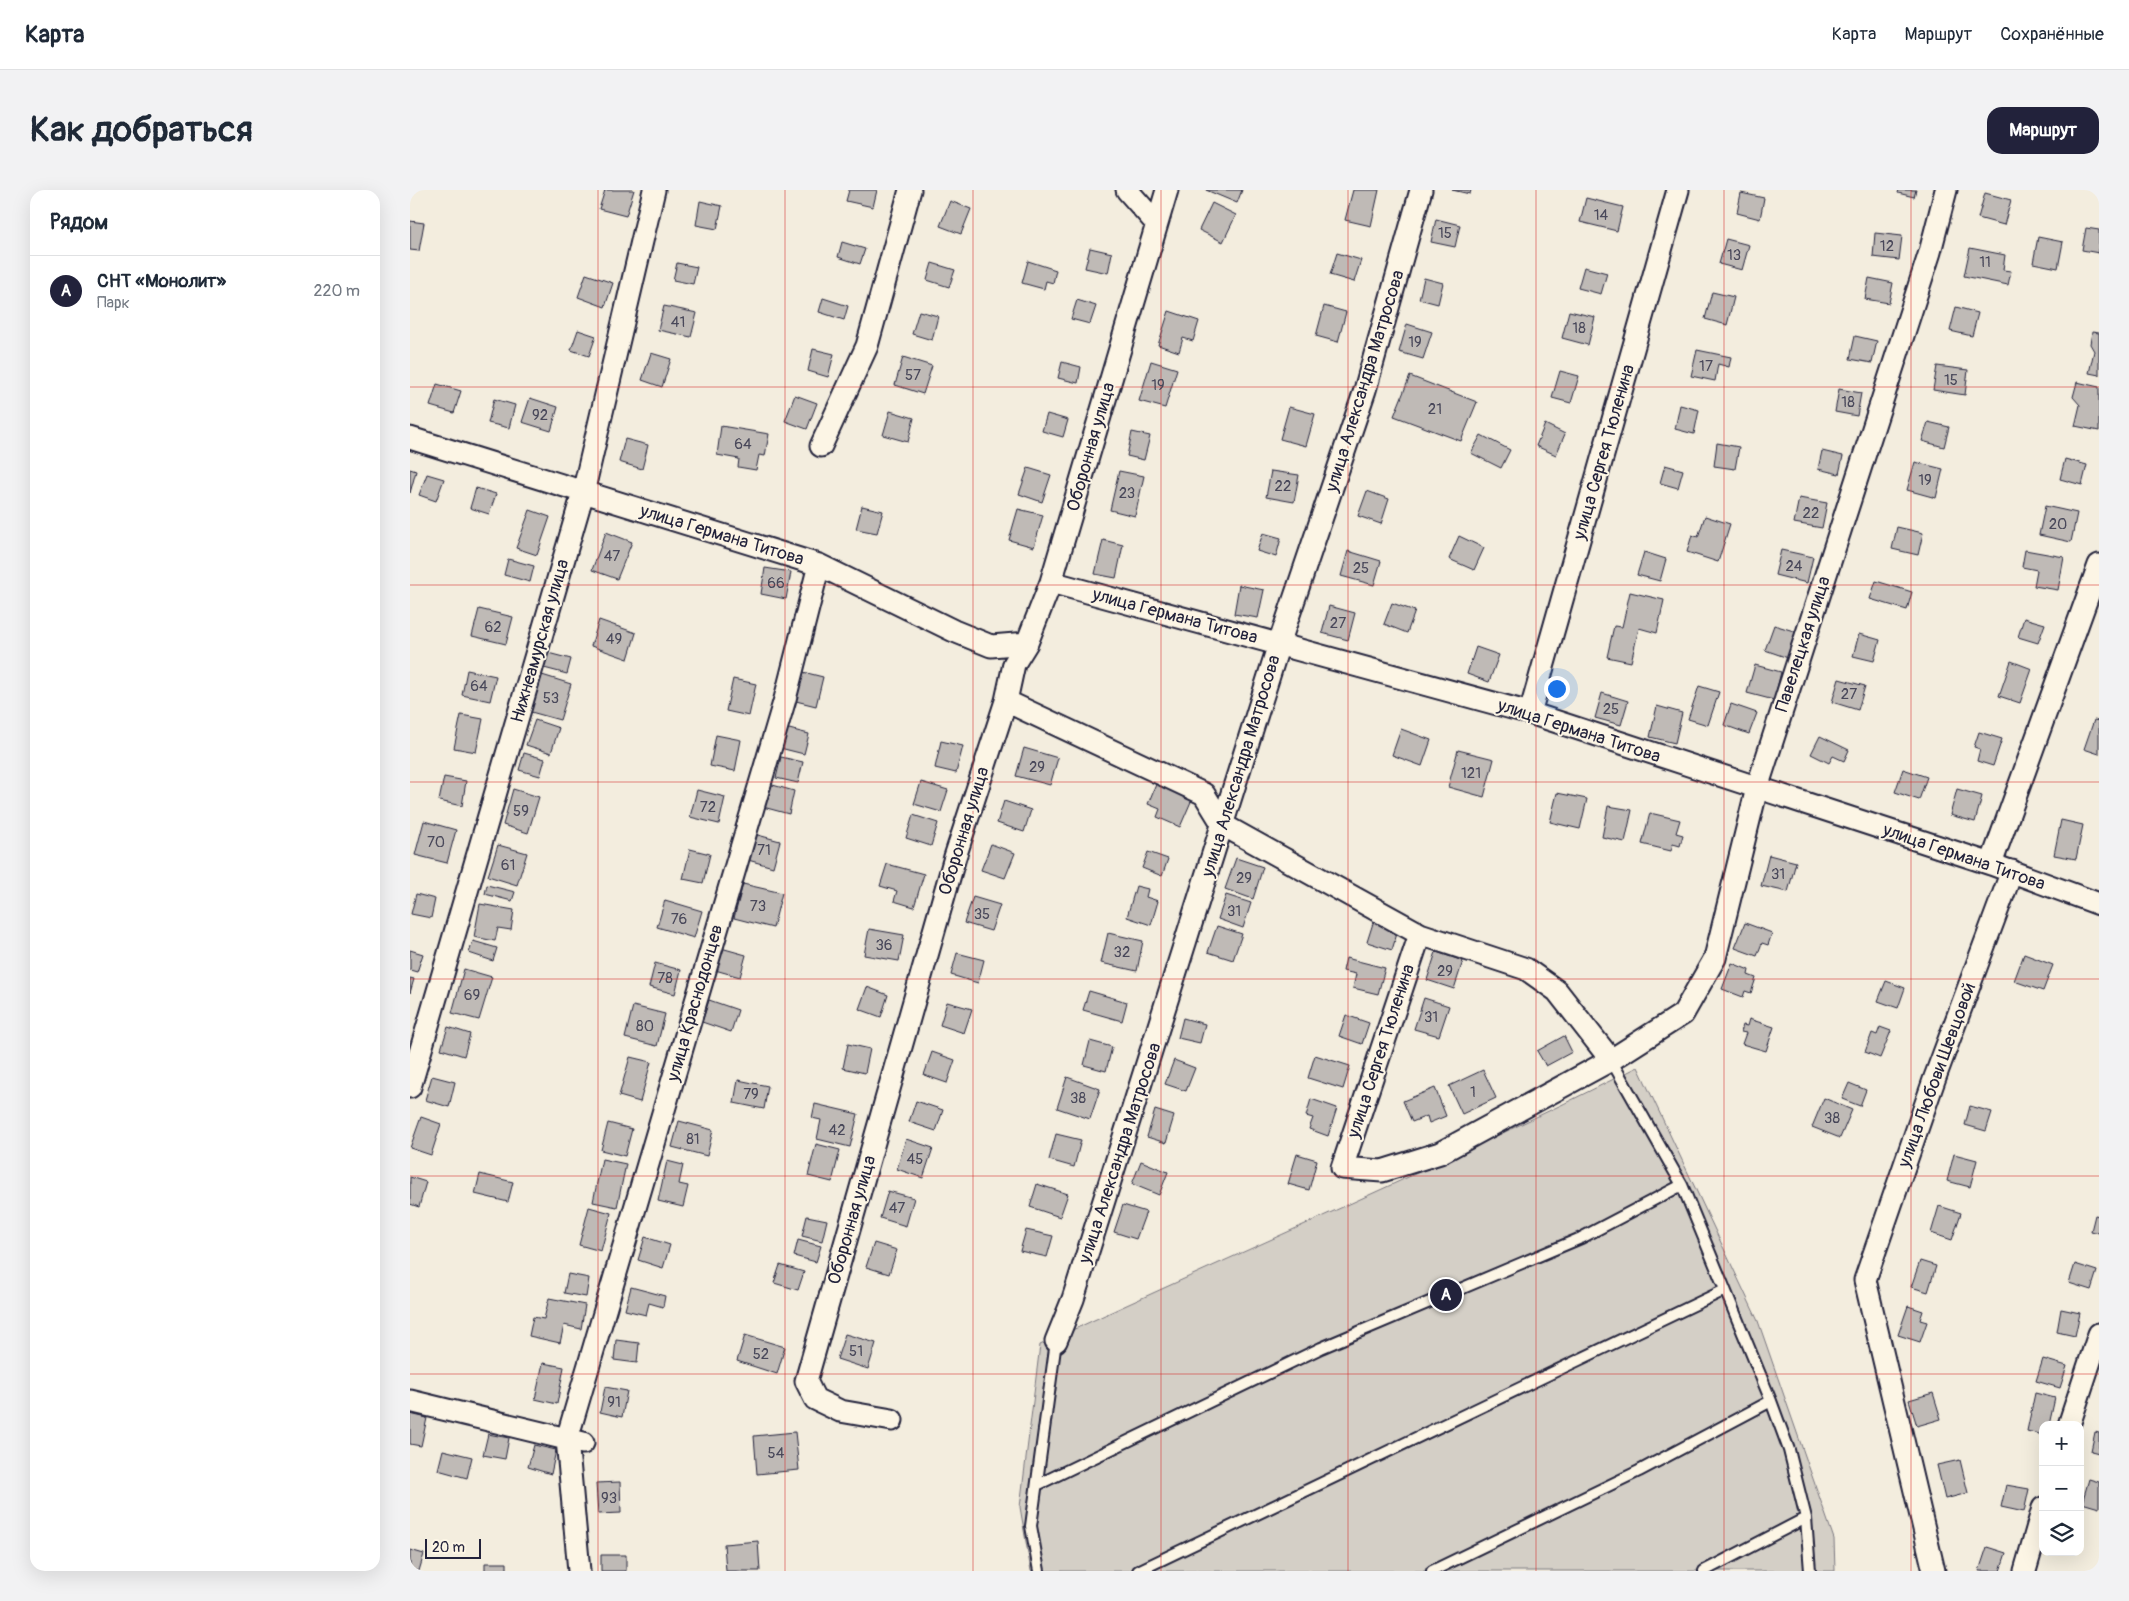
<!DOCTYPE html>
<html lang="ru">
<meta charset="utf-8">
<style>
body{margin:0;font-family:Pangolin,sans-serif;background:#f2f2f3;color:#1f2937}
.controls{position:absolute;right:15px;bottom:15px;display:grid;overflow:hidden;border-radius:10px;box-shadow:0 5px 20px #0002}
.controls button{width:45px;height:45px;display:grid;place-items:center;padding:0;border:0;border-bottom:1px solid #e0e1e3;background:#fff;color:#1f2937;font:25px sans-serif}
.scale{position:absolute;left:15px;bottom:12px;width:56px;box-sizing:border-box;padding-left:5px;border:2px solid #22223b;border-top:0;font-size:14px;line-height:18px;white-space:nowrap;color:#22223b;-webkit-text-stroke:4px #fcf5e5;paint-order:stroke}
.you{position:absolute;left:1146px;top:498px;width:18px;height:18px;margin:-12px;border:4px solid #fff;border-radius:50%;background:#1a73e8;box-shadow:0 0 0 8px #1a73e833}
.badge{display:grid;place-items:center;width:32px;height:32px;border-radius:50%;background:#22223b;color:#fff;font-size:16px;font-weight:700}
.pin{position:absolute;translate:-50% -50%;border:2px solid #fff;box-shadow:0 1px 5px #0006}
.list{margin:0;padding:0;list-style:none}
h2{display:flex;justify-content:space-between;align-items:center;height:65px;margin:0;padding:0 20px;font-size:21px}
h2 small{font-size:16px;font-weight:400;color:#747a83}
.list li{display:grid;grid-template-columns:32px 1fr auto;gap:15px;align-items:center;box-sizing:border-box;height:70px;padding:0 20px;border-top:1px solid #e0e1e3}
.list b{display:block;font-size:19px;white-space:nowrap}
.list p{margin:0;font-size:16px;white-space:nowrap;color:#747a83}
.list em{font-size:16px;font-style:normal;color:#747a83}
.icon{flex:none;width:28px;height:28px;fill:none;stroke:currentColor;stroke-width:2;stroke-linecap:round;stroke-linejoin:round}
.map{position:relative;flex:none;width:1689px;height:1381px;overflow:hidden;border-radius:15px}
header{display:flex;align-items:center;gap:30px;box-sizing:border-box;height:70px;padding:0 25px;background:#fff;border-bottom:1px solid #e0e1e3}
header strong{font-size:24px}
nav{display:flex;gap:28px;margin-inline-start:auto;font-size:18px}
.intro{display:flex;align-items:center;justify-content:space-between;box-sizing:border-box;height:120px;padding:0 30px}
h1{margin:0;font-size:35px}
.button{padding:12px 22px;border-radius:15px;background:#22223b;color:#fff;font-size:18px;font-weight:700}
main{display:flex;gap:30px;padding:0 30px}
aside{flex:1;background:#fff;border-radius:15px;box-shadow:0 5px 20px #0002}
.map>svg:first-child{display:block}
</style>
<header>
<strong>Карта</strong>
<nav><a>Карта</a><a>Маршрут</a><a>Сохранённые</a></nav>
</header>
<div class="intro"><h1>Как добраться</h1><a class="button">Маршрут</a></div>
<main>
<aside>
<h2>Рядом<small></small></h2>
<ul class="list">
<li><span class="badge">A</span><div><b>СНТ «Монолит»</b><p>Парк</p></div><em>220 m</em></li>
</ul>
</aside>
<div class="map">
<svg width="1689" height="1381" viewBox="0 0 1689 1381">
<rect width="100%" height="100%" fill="#f3edde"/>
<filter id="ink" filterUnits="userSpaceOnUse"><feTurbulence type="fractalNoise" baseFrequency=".02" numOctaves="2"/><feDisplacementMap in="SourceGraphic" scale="10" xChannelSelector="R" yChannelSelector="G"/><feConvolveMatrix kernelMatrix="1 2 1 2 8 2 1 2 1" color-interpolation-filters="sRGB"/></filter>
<g filter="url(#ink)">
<path fill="#d4cfc6" stroke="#7b7880" d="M1228,877L1348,1131L1424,1349L1425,1381H621L610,1317L630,1155C829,1062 1032,976 1228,877Z"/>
<path fill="#bfbab6" stroke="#22223b" d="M195,0H224L216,26L189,19Z
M439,0H467L463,17L436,11Z
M796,0H832L827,13Z
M943,0H969L961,36L935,30Z
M1042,0H1061L1060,4Z
M1489,0H1506L1504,7L1488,3Z
M1331,3L1354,8L1350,29L1327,23Z
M1575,3L1601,10L1594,35L1568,28Z
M1176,8L1213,17L1207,41L1170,32Z
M290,11L312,16L307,39L286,35Z
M540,11L561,19L551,44L530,36Z
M802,13L826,25L813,52L789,40Z
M1026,29L1050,35L1045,57L1021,52Z
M0,31L14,33L9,61L0,60Z
M1676,38L1689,40V63L1672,60Z
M1465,43L1492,46L1489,70L1463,67Z
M1628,47L1653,52L1648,78L1623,73Z
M1316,49L1339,55L1332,80L1309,74Z
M432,52L455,59L450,74L428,67Z
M680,58L702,63L698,83L675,78Z
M1560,58L1595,65L1593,80L1601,81L1598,95L1554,86Z
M927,63L951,70L944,92L920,85Z
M618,71L646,80L643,93L636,91L634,99L612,93Z
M267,73L287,77L283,94L263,90Z
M522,73L545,80L539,97L517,90Z
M1174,77L1197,83L1191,104L1168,98Z
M176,84L203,93L195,117L168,107Z
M1014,88L1033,93L1028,114L1009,109Z
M1459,88L1483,93L1479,113L1455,109Z
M1302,102L1324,107L1317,135L1295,129Z
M413,108L438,116L434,130L409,122Z
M667,110L686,116L680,134L661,129Z
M254,116L287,123L281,147L248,140Z
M914,116L936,122L928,152L906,146Z
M1546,117L1568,123L1562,146L1540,141Z
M509,121L528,126L522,150L502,144Z
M759,121L789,131L783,151L773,148L769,162L748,155Z
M1159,121L1185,127L1178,155L1152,148Z
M997,134L1022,142L1013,169L989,162Z
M168,140L186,146L179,166L161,160Z
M1682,142L1689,143V185L1679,183L1684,161L1680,154Z
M1445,146L1467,151L1462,173L1440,169Z
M403,159L424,164L418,187L398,181Z
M1287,160L1321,167L1319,177L1308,174L1305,191L1281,186Z
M241,163L261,169L252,197L232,190Z
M493,167L522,176L513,204L485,195Z
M741,171L767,179L755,218L729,211Z
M652,172L671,177L668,193L648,188Z
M1527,176L1558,180L1555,205L1523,200Z
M1150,181L1169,186L1161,213L1142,208Z
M1000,186L1067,212L1051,251L984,226Z
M1667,192L1689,197V241L1665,236L1670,215L1663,207Z
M27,194L51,201L44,223L20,216Z
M1429,199L1451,203L1447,226L1425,222Z
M385,205L407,213L397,239L375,231Z
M120,208L148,217L141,241L112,232Z
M84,209L105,215L99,238L78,233Z
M1270,215L1289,220L1284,244L1265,239Z
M879,217L905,224L896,256L870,249Z
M480,221L504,228L498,252L473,245Z
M637,224L658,230L653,247L632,241Z
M1518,232L1539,237L1534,257L1512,251Z
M1135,234L1155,244L1146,265L1126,256Z
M311,236L359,244L355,266L349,265L346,280L328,277L329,269L307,265Z
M722,242L740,246L734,270L717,266Z
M1071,245L1100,260L1091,278L1061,263Z
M215,249L238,255L232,279L209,272Z
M1307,253L1329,257L1325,279L1304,276Z
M1412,261L1433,266L1429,284L1408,279Z
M1655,269L1677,275L1672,295L1650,289Z
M1505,272L1533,279L1526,308L1497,300Z
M1255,275L1273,280L1268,298L1250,293Z
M618,278L641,285L632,312L609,304Z
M0,279L6,281L0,303Z
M709,281L734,286L725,326L700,320Z
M861,281L889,285L884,312L856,307Z
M17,284L34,289L26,311L9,305Z
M66,298L86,304L79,324L60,318Z
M957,301L979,309L971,334L948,326Z
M1389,308L1417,313L1412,338L1384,333Z
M452,316L473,321L467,343L446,339Z
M1635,316L1667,323L1661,352L1629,345Z
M608,319L633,325L624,357L599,350Z
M120,320L140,327L127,365L106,358Z
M1295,326L1320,334L1308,372L1277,362L1282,345L1288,347Z
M1487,337L1513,343L1508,365L1482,359Z
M196,342L222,352L207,389L182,380Z
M853,343L871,348L866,367L847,361Z
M1049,346L1074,358L1064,380L1039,369Z
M693,350L713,355L706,388L685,384Z
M1371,360L1403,367L1397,393L1365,385Z
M1615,360L1654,367L1648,400L1624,396L1627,380L1612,377Z
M938,361L971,371L964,395L931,386Z
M1234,362L1256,369L1250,391L1227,385Z
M98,369L124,376L120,392L94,385Z
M355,378L381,382L376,409L351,404Z
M1466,391L1502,402L1497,420L1460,409Z
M829,395L854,400L848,428L824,424Z
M1220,402L1254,410L1247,443L1229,438L1221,472L1197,467L1204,436L1212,437Z
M982,413L1005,421L997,443L974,434Z
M919,416L945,423L938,450L912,443Z
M69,419L103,427L96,454L62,446Z
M1614,428L1635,434L1628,453L1608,447Z
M189,430L226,443L218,469L181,456Z
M1364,435L1387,442L1378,468L1355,460Z
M1449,444L1470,450L1464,471L1443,466Z
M1066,457L1089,465L1079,492L1057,484Z
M138,463L161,469L157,484L134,478Z
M1601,471L1622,479L1610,513L1589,506Z
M1345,475L1371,482L1364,510L1337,503Z
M57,480L86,486L80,511L52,505Z
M393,482L413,487L406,516L386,511Z
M132,485L161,494L150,530L121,522Z
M323,489L346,494L339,526L316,521Z
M1429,489L1455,496L1448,520L1422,512Z
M1289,496L1309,502L1298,535L1278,529Z
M1192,503L1218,511L1211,535L1185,528Z
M1321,514L1347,523L1339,544L1314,535Z
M1247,516L1272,523L1265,553L1240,547Z
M51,525L73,529L66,562L44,558Z
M125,530L149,538L141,563L116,555Z
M1684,530L1689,531V564L1674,559Z
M375,538L399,544L394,564L370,558Z
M991,539L1021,550L1012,576L982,565Z
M1569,542L1592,549L1583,576L1567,571L1570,559L1564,557Z
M306,545L331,550L325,581L300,576Z
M1410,546L1439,560L1434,571L1423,566L1419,573L1401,564Z
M531,551L553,556L546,583L525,578Z
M614,558L648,568L640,595L606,586Z
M1048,560L1084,569L1074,607L1038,597Z
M114,563L135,569L130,586L109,580Z
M371,567L393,572L388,593L366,588Z
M1493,579L1517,587L1509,610L1485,602Z
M34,587L56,591L52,616L29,611Z
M511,592L538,600L531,622L504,614Z
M747,592L783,607L770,637L747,627L750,619L738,614Z
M359,594L384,601L379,624L353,617Z
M103,599L129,607L118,643L93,635Z
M1547,599L1572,606L1565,632L1540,625Z
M287,600L315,607L309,634L280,627Z
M1147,603L1177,609L1170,639L1140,632Z
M594,611L621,620L614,642L587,633Z
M1198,616L1222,620L1215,652L1192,647Z
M1240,623L1270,630L1266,643L1273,645L1270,656L1263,654L1261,661L1232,654Z
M503,625L528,633L521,656L496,648Z
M1651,630L1673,635L1666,669L1644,665Z
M14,631L46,640L37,673L5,665Z
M344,644L370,651L363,677L338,670Z
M581,654L605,663L595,688L571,680Z
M88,655L117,663L107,695L78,686Z
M280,659L300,664L293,693L273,689Z
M738,662L758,669L752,686L732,678Z
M1359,665L1386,672L1378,702L1351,696Z
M826,668L853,677L843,709L815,699Z
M477,674L514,684L504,717L484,711L487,701L470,696Z
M333,694L372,703L363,738L324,728Z
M77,695L105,702L102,711L75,704Z
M726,696L738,699L736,707L748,711L741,735L717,727Z
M6,704L25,709L21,728L1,724Z
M816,705L841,713L833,738L808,729Z
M563,707L590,715L581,741L554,733Z
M255,710L292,721L284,748L247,737Z
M70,714L104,720L101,740L88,738L85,751L64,747Z
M964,730L989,737L982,760L957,752Z
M1335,733L1362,743L1358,755L1352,753L1347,766L1325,758Z
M807,736L832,744L823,770L798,762Z
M459,739L494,745L489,771L454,765Z
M698,743L733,751L727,781L691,773Z
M63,751L87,758L83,771L59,763Z
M311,758L336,765L330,787L305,780Z
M0,760L13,764L7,782L0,780Z
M1026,762L1053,771L1044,799L1017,790Z
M547,763L574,770L568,793L541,785Z
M1614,764L1643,775L1633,801L1604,791Z
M936,768L975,778L968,804L943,798L946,784L933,781Z
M245,773L271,780L265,804L239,797Z
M1322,773L1339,780L1338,785L1346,788L1341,803L1335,801L1333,807L1312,799Z
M54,779L82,787L69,830L42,823Z
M0,788L4,789L0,803Z
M1476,791L1495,798L1488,818L1468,811Z
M457,797L478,805L471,827L449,819Z
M679,801L717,812L712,831L673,820Z
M1014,808L1039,816L1029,846L1004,839Z
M299,810L328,820L321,842L292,832Z
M537,812L562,819L554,843L530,835Z
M223,816L255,824L247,856L215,848Z
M936,825L959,833L952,854L929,846Z
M773,828L795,834L790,853L768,848Z
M1339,829L1364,837L1356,861L1332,854L1336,843L1331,842L1333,835L1337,836Z
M38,837L60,844L54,866L31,859Z
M1470,837L1481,841L1470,868L1455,862L1462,843L1467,845Z
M1154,846L1162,862L1136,876L1127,861Z
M680,851L702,857L696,881L674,875Z
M438,854L460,859L455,883L433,878Z
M522,862L545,870L537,893L514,885Z
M905,865L940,876L933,899L898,888Z
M220,867L241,872L230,912L209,906Z
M764,870L785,878L776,901L755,894Z
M1073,880L1086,908L1052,924L1039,896Z
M22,886L45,892L39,917L15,910Z
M657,887L690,899L680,929L647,918Z
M328,890L358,896L354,919L324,913Z
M1439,893L1456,900L1450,916L1432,909Z
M1025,898L1036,926L1019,933L1017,926L1002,932L993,911Z
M1414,908L1442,920L1430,948L1402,937Z
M901,909L927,918L918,946L899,939L903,928L896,926Z
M506,911L533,920L526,941L499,932Z
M405,914L448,924L440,957L407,949L411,930L402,928Z
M1560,916L1582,922L1576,941L1555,935Z
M745,920L764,926L756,953L737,947Z
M11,927L31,934L21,965L0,958Z
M269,931L303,940L297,966L262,957Z
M198,933L222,939L215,966L191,960Z
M646,944L671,950L664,977L639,970Z
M496,949L523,958L513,988L487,979Z
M406,954L430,960L422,992L398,986Z
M887,964L907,970L899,1000L878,994Z
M1544,964L1567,970L1560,997L1537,991Z
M192,969L216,974L207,1017L183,1012Z
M257,971L273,975L269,994L278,996L273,1017L248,1011Z
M731,971L758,982L749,1005L722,994Z
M70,984L103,992L98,1012L65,1004Z
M0,987L16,992L9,1017L0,1014Z
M627,994L658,1004L650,1027L620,1017Z
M478,1001L504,1008L496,1036L470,1028Z
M713,1015L736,1022L726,1049L704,1042Z
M1529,1016L1551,1023L1542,1050L1521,1043Z
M179,1017L201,1023L191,1061L169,1055Z
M1685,1025L1689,1026V1043L1681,1041Z
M397,1026L417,1030L412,1051L392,1046Z
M616,1040L643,1046L637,1067L610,1061Z
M235,1047L260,1055L253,1078L228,1070Z
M388,1050L411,1056L406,1072L384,1066Z
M464,1053L487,1060L479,1084L456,1077Z
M1510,1071L1526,1076L1518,1102L1501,1097Z
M1665,1074L1687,1081L1681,1100L1659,1093Z
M370,1075L394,1082L388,1100L364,1093Z
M158,1084L179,1088L176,1107L154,1103Z
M221,1097L255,1106L253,1117L239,1113L236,1125L215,1120Z
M139,1108L175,1115L171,1139L154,1135L150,1153L119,1146L123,1127L134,1129Z
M1498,1116L1513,1121L1510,1130L1517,1132L1510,1152L1488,1145Z
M1651,1119L1670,1123L1665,1146L1647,1142Z
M435,1144L466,1153L458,1179L427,1169Z
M335,1145L375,1157L367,1184L327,1171Z
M206,1150L229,1153L227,1173L204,1170Z
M1633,1169L1657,1176L1650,1198L1626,1191Z
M133,1173L154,1177L147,1214L125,1209Z
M195,1197L217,1201L212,1227L190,1222Z
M1523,1203L1531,1229L1507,1236L1499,1210Z
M1625,1203L1645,1208L1639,1235H1633V1245L1617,1241Z
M0,1224L17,1228L11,1256L0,1254Z
M385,1242L389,1280L347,1284L344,1246Z
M1685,1242L1689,1243V1263L1681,1261Z
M78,1244L99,1248L95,1269L73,1265Z
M124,1255L146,1260L141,1284L118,1277Z
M33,1260L62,1267L57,1288L28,1280Z
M1550,1270L1558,1303L1535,1309L1527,1275Z
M1679,1289L1689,1292V1318L1672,1313Z
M210,1292L211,1323L188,1324L186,1293Z
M1596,1295L1619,1299L1614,1322L1591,1317Z
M348,1351L350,1381H316L314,1354Z
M1577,1357L1596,1363L1590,1381H1569Z
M0,1360L14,1364L9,1381H0Z
M191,1365H216V1381H191Z
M75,1373H97V1381H75Z"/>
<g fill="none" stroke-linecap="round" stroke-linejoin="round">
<g stroke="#22223b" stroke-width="14">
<path id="service" d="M1201,870L1272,995L1361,1211L1379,1260L1396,1328L1400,1381
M627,1295L911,1158L1171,1048L1272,995
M629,1381L621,1336L646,1151
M728,1381L1315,1100
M1022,1381L1229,1281L1361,1211
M1294,1381L1396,1328"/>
</g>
<g stroke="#22223b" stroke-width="25">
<path id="minor" d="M717,0L746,33
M0,248L409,375L544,441L581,456L617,453
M411,256L457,156L500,0
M641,392L1120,523L1581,674L1689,714
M596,511L794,604L813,635L1010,744L1116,779L1147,801L1201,870
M1120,523L1268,0
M1581,674L1689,375
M1010,744L932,978L972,981L1030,963L1201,870L1273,824L1305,768L1347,598L1520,62L1536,0
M0,897L173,303L244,0
M646,1151L663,1109L869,454L955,200L1011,0
M0,1211L173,1253
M482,1230L430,1221L405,1209L396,1191L545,667L596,511L604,474L617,453L641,392L757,0
M1659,1235L1689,1144
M169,1381L157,1249L375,509L409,375
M1524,1381L1455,1090L1524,890L1602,681
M1615,1381L1633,1318"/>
</g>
<use href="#service" stroke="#fcf5e5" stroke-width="10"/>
<use href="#minor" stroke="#fcf5e5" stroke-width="21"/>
</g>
</g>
<path fill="none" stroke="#d62828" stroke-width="1" stroke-opacity="0.55" d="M188,0V1381M375,0V1381M563,0V1381M751,0V1381M938,0V1381M1126,0V1381M1314,0V1381M1501,0V1381M0,197H1689M0,395H1689M0,592H1689M0,789H1689M0,986H1689M0,1184H1689"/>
<g text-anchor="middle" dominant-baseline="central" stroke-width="4" stroke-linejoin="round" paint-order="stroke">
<g font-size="15" fill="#49485a">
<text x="1191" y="25">14</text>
<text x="1035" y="43">15</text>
<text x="1477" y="56">12</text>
<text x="1324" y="65">13</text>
<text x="1575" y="72">11</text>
<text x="268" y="132">41</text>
<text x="1169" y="138">18</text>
<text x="1005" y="152">19</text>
<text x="1296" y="176">17</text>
<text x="503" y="185">57</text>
<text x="1541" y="190">15</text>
<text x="748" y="195">19</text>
<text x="1438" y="212">18</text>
<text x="1025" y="219">21</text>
<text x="130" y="225">92</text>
<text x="333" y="254">64</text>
<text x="1515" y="290">19</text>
<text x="873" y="296">22</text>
<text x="717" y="303">23</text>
<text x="1401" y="323">22</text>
<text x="1648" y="334">20</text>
<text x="202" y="366">47</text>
<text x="1384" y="376">24</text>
<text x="951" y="378">25</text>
<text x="366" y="393">66</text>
<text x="928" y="433">27</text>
<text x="83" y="437">62</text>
<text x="204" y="449">49</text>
<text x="69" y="496">64</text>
<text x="1439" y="504">27</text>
<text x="141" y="508">53</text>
<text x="1201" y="519">25</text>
<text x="627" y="577">29</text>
<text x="1061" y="583">121</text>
<text x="298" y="617">72</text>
<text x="111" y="621">59</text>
<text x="26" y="652">70</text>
<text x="354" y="660">71</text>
<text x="98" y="675">61</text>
<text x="1368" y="684">31</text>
<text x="834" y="688">29</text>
<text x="348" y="716">73</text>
<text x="824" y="721">31</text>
<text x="572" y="724">35</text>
<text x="269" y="729">76</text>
<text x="474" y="755">36</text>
<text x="712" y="762">32</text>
<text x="1035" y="781">29</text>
<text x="255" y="788">78</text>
<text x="62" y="805">69</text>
<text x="1021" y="827">31</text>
<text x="235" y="836">80</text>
<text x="1063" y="902">1</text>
<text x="341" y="904">79</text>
<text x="668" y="908">38</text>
<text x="1422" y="928">38</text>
<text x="427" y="940">42</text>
<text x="283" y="949">81</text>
<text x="505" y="969">45</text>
<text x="487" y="1018">47</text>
<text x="446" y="1161">51</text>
<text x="351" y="1164">52</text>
<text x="204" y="1212">91</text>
<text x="366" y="1263">54</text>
<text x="199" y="1308">93</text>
</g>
<g font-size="18" fill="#22223b" stroke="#fcf5e5">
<text transform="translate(955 191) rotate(-73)">улица Александра Матросова</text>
<text transform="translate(681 257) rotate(-74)">Оборонная улица</text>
<text transform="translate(1194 262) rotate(-74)">улица Сергея Тюленина</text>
<text transform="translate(312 345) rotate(17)">улица Германа Титова</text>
<text transform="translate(765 426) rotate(15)">улица Германа Титова</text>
<text transform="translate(130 451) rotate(-74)">Нижнеамурская улица</text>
<text transform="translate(1393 454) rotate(-72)">Павелецкая улица</text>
<text transform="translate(1169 541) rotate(18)">улица Германа Титова</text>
<text transform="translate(831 576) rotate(-73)">улица Александра Матросова</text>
<text transform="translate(554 641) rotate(-73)">Оборонная улица</text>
<text transform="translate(1554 667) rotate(19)">улица Германа Титова</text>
<text transform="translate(285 813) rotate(-74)">улица Краснодонцев</text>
<text transform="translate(971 861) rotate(-72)">улица Сергея Тюленина</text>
<text transform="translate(1527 885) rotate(-70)">улица Любови Шевцовой</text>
<text transform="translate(710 963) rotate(-72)">улица Александра Матросова</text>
<text transform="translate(442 1030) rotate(-74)">Оборонная улица</text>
</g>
</g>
</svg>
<div class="controls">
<button>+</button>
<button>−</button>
<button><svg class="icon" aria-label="layers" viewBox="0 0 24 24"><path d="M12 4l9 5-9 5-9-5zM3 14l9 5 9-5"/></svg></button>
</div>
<div class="scale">20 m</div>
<div class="you"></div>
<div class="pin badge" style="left:1036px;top:1105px">A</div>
</div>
</main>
